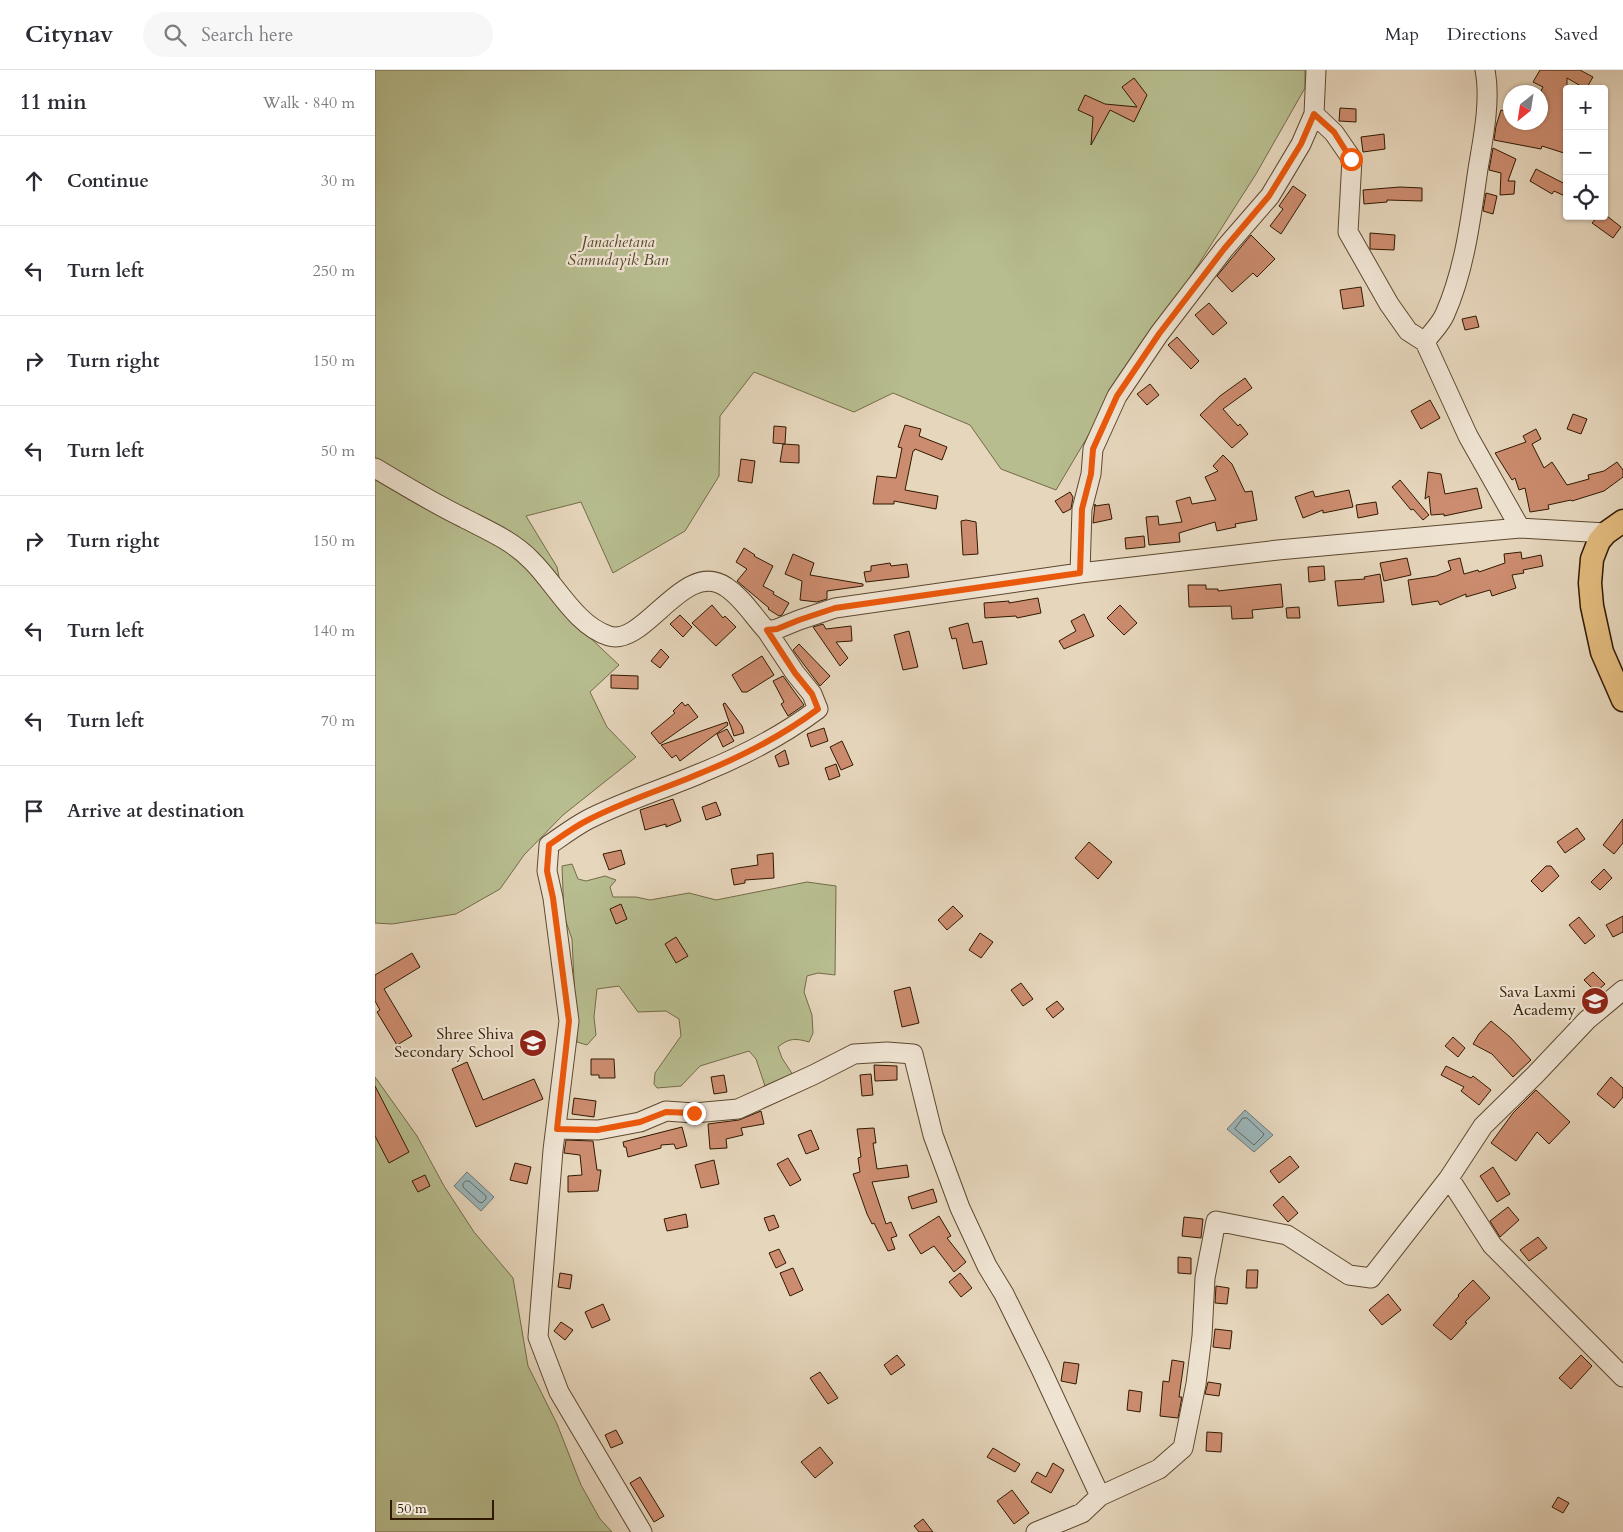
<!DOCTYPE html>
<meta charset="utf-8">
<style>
body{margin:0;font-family:Cardo,serif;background:#f7f7f7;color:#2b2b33}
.controls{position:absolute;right:15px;top:15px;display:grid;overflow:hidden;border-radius:5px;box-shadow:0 1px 4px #0004}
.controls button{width:45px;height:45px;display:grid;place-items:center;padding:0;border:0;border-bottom:1px solid #e1e1e2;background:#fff;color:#2b2b33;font:25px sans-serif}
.compass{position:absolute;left:1128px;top:15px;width:45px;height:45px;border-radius:50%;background:#fff;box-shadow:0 1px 4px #0004;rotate:210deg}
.scale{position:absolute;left:15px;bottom:12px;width:104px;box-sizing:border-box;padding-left:5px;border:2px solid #311900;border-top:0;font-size:14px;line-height:18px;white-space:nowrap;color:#311900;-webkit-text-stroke:4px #efe4d3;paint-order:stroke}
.stop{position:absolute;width:15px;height:15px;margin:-11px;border:4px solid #ea580c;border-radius:50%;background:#fff}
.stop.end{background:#ea580c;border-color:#fff;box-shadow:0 1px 5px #0008}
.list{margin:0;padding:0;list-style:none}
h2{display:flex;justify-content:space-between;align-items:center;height:65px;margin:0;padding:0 20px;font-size:21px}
h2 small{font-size:16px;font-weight:400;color:#7c7c81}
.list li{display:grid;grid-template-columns:32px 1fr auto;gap:15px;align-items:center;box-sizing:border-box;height:90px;padding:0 20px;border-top:1px solid #e1e1e2}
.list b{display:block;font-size:19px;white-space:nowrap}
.list em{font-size:16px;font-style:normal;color:#7c7c81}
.icon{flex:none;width:28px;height:28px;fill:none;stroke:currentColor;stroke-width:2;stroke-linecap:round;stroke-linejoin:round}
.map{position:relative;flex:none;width:1248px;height:1462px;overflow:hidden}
header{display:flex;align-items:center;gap:30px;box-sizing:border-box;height:70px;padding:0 25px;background:#fff;border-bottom:1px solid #e1e1e2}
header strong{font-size:24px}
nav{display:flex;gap:28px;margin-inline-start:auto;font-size:18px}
.search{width:350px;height:45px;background:#f7f7f7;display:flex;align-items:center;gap:12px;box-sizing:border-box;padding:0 18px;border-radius:28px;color:#7c7c81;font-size:19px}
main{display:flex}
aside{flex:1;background:#fff}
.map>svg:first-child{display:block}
</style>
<header>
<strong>Citynav</strong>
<div class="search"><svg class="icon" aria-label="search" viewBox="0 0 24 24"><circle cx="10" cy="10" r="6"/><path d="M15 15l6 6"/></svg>Search here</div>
<nav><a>Map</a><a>Directions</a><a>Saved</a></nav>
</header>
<main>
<aside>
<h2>11 min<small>Walk · 840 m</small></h2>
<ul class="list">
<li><svg class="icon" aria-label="ahead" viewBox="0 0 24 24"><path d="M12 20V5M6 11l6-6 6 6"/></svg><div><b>Continue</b></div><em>30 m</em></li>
<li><svg class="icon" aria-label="left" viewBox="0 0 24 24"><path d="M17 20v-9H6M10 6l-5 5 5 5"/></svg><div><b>Turn left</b></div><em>250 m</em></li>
<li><svg class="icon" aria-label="right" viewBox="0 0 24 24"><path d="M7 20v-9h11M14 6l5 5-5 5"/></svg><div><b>Turn right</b></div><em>150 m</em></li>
<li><svg class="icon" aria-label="left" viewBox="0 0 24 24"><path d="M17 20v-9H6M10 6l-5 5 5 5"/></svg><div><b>Turn left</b></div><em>50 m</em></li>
<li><svg class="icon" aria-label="right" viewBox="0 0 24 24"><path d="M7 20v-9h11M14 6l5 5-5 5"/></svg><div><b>Turn right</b></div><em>150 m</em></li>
<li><svg class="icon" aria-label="left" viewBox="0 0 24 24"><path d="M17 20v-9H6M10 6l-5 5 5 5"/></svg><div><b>Turn left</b></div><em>140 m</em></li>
<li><svg class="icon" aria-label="left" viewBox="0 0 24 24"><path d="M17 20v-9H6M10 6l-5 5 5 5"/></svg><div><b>Turn left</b></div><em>70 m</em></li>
<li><svg class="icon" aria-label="arrive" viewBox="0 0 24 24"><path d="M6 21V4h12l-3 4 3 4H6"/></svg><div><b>Arrive at destination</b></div></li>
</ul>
</aside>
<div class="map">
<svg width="1248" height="1462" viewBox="0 0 1248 1462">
<rect width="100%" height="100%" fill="#e6d6bc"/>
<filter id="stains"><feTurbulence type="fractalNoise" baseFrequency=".004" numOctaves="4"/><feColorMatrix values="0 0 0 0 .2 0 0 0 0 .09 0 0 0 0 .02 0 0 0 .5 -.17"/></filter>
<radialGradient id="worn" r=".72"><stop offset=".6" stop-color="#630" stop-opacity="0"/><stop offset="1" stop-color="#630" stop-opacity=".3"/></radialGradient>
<path fill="#b7bd8f" stroke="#746b48" d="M0,0H930V18L881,104L809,217L749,305L681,420L626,399L595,355L518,323L479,342L379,302L345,346L344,406L310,461L238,503L206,432L151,446L182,497L192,546L244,595L215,622L232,657L261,687L188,745L149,785L125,819L81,844L17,854L0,853Z
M197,794L203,809L211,811L230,806L241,810L235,817L238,827H261L275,830L314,823L341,830L432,812L461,816L460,905L443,903L432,906L429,922L437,945L438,963L434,972C420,968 414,968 403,977L407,988L418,1005L395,1017L390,1016L381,989L374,981L325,996L306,1016L282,1018L279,1014L280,1003L306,966L304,949L291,941L263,942L244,916L222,919L219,947L221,965L212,975L202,972L197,869L189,846L187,796Z
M0,1007L42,1066L69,1116L99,1162L138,1208L153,1296L182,1354L206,1415L225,1449L237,1462H0Z"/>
<path fill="#9bb6bb" stroke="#717770" d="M870,1040L898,1065L879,1082L852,1059Z
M92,1102L119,1127L106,1141L79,1116Z"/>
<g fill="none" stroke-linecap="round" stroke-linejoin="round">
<path stroke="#66685e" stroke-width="1" d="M868,1048H872L889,1064L888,1066L879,1075L860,1059Z
M91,1111H94L111,1126V1129L107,1133L104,1132L88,1117V1114Z"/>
</g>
<path fill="#cc8c6f" stroke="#311900" d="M1165,0H1205L1218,7L1211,19L1192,8V84L1167,76L1166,79L1119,70L1121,56L1126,40L1136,43V52H1166V21L1168,17L1158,12Z
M759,8L772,25L759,52L735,40L716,75L718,47L703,40L710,25L730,34L762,37L747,17Z
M965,38L981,39V52L964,51Z
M1009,64L1010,79L988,82L986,67Z
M1118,78L1141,89L1133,111H1140L1139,124L1125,125L1126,103L1114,100Z
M1161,99L1192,115V127L1179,121L1177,124L1155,111Z
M918,116L931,125L906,164L895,156L908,139L904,136Z
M1025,117L1047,118V131L1012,130V132L989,134L988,120Z
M1111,123L1122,126L1118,144L1108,141Z
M1223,146H1232L1246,157L1238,168L1217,153Z
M995,163L1020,165L1019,180L995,179Z
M876,165L900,189L882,207L878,203L857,222L842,206Z
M986,217L989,236L968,239L965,220Z
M834,233L852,253L838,265L820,245Z
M1101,246L1104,257L1090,260L1087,249Z
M802,267L824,291L816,299L793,275Z
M870,308L877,318L848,339L863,356L865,354L873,364L857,378L825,345L845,326Z
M775,314L784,325L772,335L762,324Z
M1055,330L1065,348L1046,359L1036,341Z
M1198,344L1212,349L1206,364L1192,359Z
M530,355L546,359L544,366L572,377L567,390L540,379L539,381H538L530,420L563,426L561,439L519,431V434H498L502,406L521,408L527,378L523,377Z
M399,356L411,357L410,374L398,373Z
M1161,359L1166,369L1157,374L1169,398L1177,392L1192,415L1214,409L1213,405L1229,401L1242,392L1248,400V407L1229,421L1197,431L1196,430L1173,435L1174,439L1155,442L1150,418L1144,420L1140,408L1137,410L1120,383L1151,372L1148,366Z
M408,374L424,375V393L405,392Z
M848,385L857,394L870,422L877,421L882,450L860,454L861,457L842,461L840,452L804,463L805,472L774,475L771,447L783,446L784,455L807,452L801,431L815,427L817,434L841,430L830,407L843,401L838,396Z
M366,389L380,391L377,413L363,411Z
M1053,402L1066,404L1070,424L1102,418L1107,438L1069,446V444L1056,445L1054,426L1050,429Z
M1025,410L1054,445L1048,450L1038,439L1036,440L1017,417Z
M974,420L978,437L948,443V440L928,448L920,427L938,421L940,427Z
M695,422L698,427L696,439L688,443L680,431Z
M1001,432L1003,444L983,448L981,435Z
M720,434V436L734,434L737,449L718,453Z
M591,450L601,452L603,484L588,485L586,451Z
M769,466L770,477L751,479L750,468Z
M369,478L380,485L379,486L398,496L388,516L399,522L398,524L414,533L407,545L404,546L393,539L394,538L362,511L372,499L361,492Z
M1146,482L1147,489L1166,485L1168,496L1148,500L1149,503L1137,505L1141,518L1117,526L1115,520L1091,527V524L1065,535L1063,531L1037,535L1033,510L1061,506L1076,500L1073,491L1085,488L1089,504L1103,500L1104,502L1130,493L1129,484Z
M418,484L439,493L435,505L488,514V516L452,521V529L442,532L425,530L427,511L410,504Z
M1032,488L1036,505L1009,511L1005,493Z
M515,493L516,496L532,494L534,507L491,512L489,502L496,501V496Z
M949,496L950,510L934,512L933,497Z
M1005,504L1009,532L963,536L960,511L990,509L989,507Z
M906,514L908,537L877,540L878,548L857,549L856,536L814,537L813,515H831V519H843V521Z
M663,528L666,543L642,548L641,546L610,548L609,533L634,531V533Z
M337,535L348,548L350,546L361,557L341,576L317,553Z
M745,535L762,553L749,565L732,548Z
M924,537L925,548H912L911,538Z
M709,544L719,566L689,579L684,571L701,561L696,551Z
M305,545L317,557L308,567L295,554Z
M593,553L598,573L607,571L612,594L588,599L581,568L577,569L574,558Z
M448,554L451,559L476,556L477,571L461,572L473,588L465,596L438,557Z
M534,561L543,597L528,600L519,565Z
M424,574L455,606L445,616L418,580Z
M286,579L294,587L285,598L276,591Z
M387,586L399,605L372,622H367L357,605Z
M236,605L263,606V619L236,618Z
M408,606L429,635L413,646L406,634L409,632L398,611Z
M307,632L310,636L313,634L323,647L285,674L276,663L300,643L298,641Z
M350,633L367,656L369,663L359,666L348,634Z
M352,652L353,655L305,691L301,685L297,688L286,675Z
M449,658L453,671L436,677L432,664Z
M352,659L359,671L348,677L342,664Z
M467,671L478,695L466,700L455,677Z
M410,680L414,694L404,697L400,686Z
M461,694L465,706L454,710L450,698Z
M298,729L306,751L291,757V754L270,760L265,740Z
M341,732L346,745L331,750L327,737Z
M1248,749V773L1239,784L1228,775Z
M1202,758L1210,769L1190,783L1182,772Z
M714,772L737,792L723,809L700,788Z
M246,780L250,794L234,800L228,784Z
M398,783L399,808L370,810V813L359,815L356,799L383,795L382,785Z
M1171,796H1176L1184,806L1167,822L1156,811Z
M1229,799L1237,808L1225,820L1216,812Z
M246,834L252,849L241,854L235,839Z
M578,836L588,846L572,860L563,850Z
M1248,846V862L1238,867L1231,855Z
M1204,847L1220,866L1210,874L1194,855Z
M605,863L618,872L606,888L594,880Z
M301,867L313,886L301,893L290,874Z
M37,883L45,897L9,919L37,966L22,975L2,942L5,940L0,931V905Z
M1218,902L1230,914L1221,922L1209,910Z
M646,913L658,929L648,936L636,920Z
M535,917L544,953L527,957L519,921Z
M682,931L689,939L678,948L671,939Z
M1116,951L1135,967L1156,990L1138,1007L1117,984L1098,974L1104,964Z
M1078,967L1090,978L1083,987L1070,976Z
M216,989H239L240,1008H224V1005H216Z
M92,992L108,1030L159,1009L168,1029L101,1057L77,999Z
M499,995L522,996V1010L500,1011Z
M1071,996L1096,1008L1098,1006L1116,1020L1104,1035L1086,1021L1089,1017L1066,1005Z
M496,1004L498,1025L487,1026L485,1005Z
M349,1005L352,1022L339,1024L336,1007Z
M1236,1007L1248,1018V1027L1239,1038L1222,1024Z
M0,1016L34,1082L14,1093L0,1066Z
M1161,1020L1195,1052L1174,1074L1162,1062L1141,1091L1116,1073L1138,1043Z
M199,1028L221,1031L219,1047L197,1044Z
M386,1041L389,1054L366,1058L368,1065L351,1069L352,1078L335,1079L333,1054L364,1050Z
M307,1057L312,1076L301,1079L299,1074L286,1075V1078L253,1087L251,1077H249L248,1072Z
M499,1058L501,1073H498L502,1099L532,1095L534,1107L497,1112L511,1154L516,1152L522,1166L516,1168L520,1179L513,1181L499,1153L497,1154L492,1144L478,1104L485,1102L483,1088L486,1087L482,1059Z
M436,1060L444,1079L431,1084L423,1065Z
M191,1070L218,1071L222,1100H226L223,1121L193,1122V1106L207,1105L205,1085L189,1083Z
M915,1086L924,1097L904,1113L895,1101Z
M413,1088L426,1110L415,1116L402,1094Z
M339,1090L344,1114L326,1118L320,1095Z
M140,1093L156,1097L152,1114L135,1110Z
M1118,1097L1135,1124L1122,1132L1105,1106Z
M50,1105L55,1116L43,1122L37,1111Z
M558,1119L562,1132L537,1139L533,1127Z
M908,1126L923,1143L913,1152L898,1135Z
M1133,1137L1144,1150L1125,1167L1115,1151Z
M311,1144L313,1157L292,1161L289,1149Z
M399,1145L404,1157L394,1161L389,1148Z
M564,1146L576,1166L572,1168L591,1192L579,1202L559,1176L546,1184L534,1165Z
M809,1147L828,1149L826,1168L807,1166Z
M1163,1167L1172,1178L1154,1191L1145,1180Z
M404,1179L411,1193L401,1198L394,1183Z
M803,1187L816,1188V1204L803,1203Z
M418,1198L428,1220L415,1226L405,1203Z
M872,1200H883L882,1218H871Z
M185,1203L197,1205L195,1219L183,1217Z
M585,1203L597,1218L586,1227L574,1212Z
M1098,1210L1115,1228L1090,1252L1092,1253L1076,1270L1058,1255L1084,1226L1083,1225Z
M841,1216L854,1218L852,1234L840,1233Z
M1013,1224L1026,1240L1007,1255L994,1240Z
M228,1234L235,1250L217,1258L210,1242Z
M186,1252L198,1260L190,1270L179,1261Z
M840,1259L857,1261L855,1279L838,1277Z
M522,1285L530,1295L516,1305L509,1295Z
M1206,1285L1217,1296L1196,1319L1184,1308Z
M797,1290L809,1292L804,1327H807L803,1348L785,1346L788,1311L794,1312Z
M689,1292L704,1294L701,1314L686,1311Z
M445,1302L463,1328L453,1334L435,1308Z
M833,1312L846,1314L844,1326L830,1324Z
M754,1320L767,1322L765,1342L752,1340Z
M241,1360L248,1373L236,1378L230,1365Z
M832,1362L847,1363L846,1382L831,1381Z
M445,1377L458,1393L440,1408L426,1392Z
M618,1378L645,1394L640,1402L612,1387Z
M678,1393L689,1400L676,1423L656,1412L662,1402L671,1407Z
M265,1407L289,1446L279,1452L255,1413Z
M637,1420L654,1443L639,1454L622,1431Z
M1183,1427L1194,1433L1188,1443L1177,1437Z
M548,1449L558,1462H544L539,1456Z"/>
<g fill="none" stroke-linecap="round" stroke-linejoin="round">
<g stroke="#5e482f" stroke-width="21">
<path id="minor" d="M939,44L959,63L977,89L973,162L1014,234L1033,261L1050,272L1093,366L1145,458
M1050,272C1056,263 1066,254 1070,244C1090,199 1096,147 1103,99C1108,69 1116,30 1110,0
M0,398C29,415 58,433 89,448C112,460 138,471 156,490C180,513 200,555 234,566C270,577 309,488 351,517C368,528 378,546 392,561L402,559L424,550L460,538L705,503L903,480L1145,458L1231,463
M705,503L707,439L716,404L718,379L742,326L784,264L849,179L895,126L926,74L939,44L941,0
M182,1059L223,1060L265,1052L291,1041L319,1043L363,1039L438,1005L479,984L512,982L538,984L558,1065L585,1138L612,1196L629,1224L665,1297L725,1426
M1074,1108L1117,1175L1248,1307
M267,1462L184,1322L163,1267L178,1080L194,951L178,828L172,801L174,775C187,766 199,757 212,750C249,731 289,719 326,703C368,686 407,666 443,639L437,624L420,603L392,561
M661,1462L707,1443L725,1426L784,1399L808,1378L821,1314L827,1266L830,1208L841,1151L912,1165L974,1205L996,1208L1074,1108L1108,1056L1160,1005L1212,950L1248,920"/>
</g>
<g stroke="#311900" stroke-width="25">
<path id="major" d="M1248,451L1231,463L1224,471L1217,489L1215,513L1217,536L1227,582L1248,630"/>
</g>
<use href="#minor" stroke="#efe4d3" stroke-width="19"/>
<use href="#major" stroke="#e3bb7e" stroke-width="22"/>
</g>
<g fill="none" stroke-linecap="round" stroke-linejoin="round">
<path stroke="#ea580c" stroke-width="6" d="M319,1043L291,1042L265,1052L222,1060L182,1059L194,951L178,828L172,801L174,775C187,766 199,757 213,750C249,731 289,719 326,703C368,686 407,666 443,639L437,624L420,603L392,560L402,559L424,550L460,538L705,503L707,439L716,404L718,379L742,326L784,264L849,179L894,126L926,74L939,44L959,62L976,89"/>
</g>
<defs>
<g id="school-disc" transform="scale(1.4375)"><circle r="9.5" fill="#8f2418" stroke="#efe4d3"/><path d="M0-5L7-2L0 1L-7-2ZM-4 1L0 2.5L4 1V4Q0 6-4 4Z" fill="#fff"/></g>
</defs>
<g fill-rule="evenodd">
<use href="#school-disc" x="1220" y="931"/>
<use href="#school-disc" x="158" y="973"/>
</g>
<g text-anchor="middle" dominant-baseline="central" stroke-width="4.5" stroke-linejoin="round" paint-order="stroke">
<g font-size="16" font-style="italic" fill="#594a2b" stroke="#efe4d3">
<text x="243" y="172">Janachetana<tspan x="243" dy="18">Samudayik Ban</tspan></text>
</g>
<g font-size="16" fill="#311900" stroke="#efe4d3" text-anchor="end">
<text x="1201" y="922">Sava Laxmi<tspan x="1201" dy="18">Academy</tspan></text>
<text x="139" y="964">Shree Shiva<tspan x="139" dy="18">Secondary School</tspan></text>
</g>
</g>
<rect width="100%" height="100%" filter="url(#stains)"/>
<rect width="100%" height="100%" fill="url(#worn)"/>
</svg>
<div class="controls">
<button>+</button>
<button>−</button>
<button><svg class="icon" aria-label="locate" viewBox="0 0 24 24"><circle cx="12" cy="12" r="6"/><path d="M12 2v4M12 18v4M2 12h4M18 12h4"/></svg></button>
</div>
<svg class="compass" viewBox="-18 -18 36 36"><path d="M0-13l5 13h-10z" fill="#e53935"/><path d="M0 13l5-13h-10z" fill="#7c7c81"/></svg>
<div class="scale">50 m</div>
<div class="stop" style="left:976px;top:89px"></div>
<div class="stop end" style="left:319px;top:1043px"></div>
</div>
</main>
